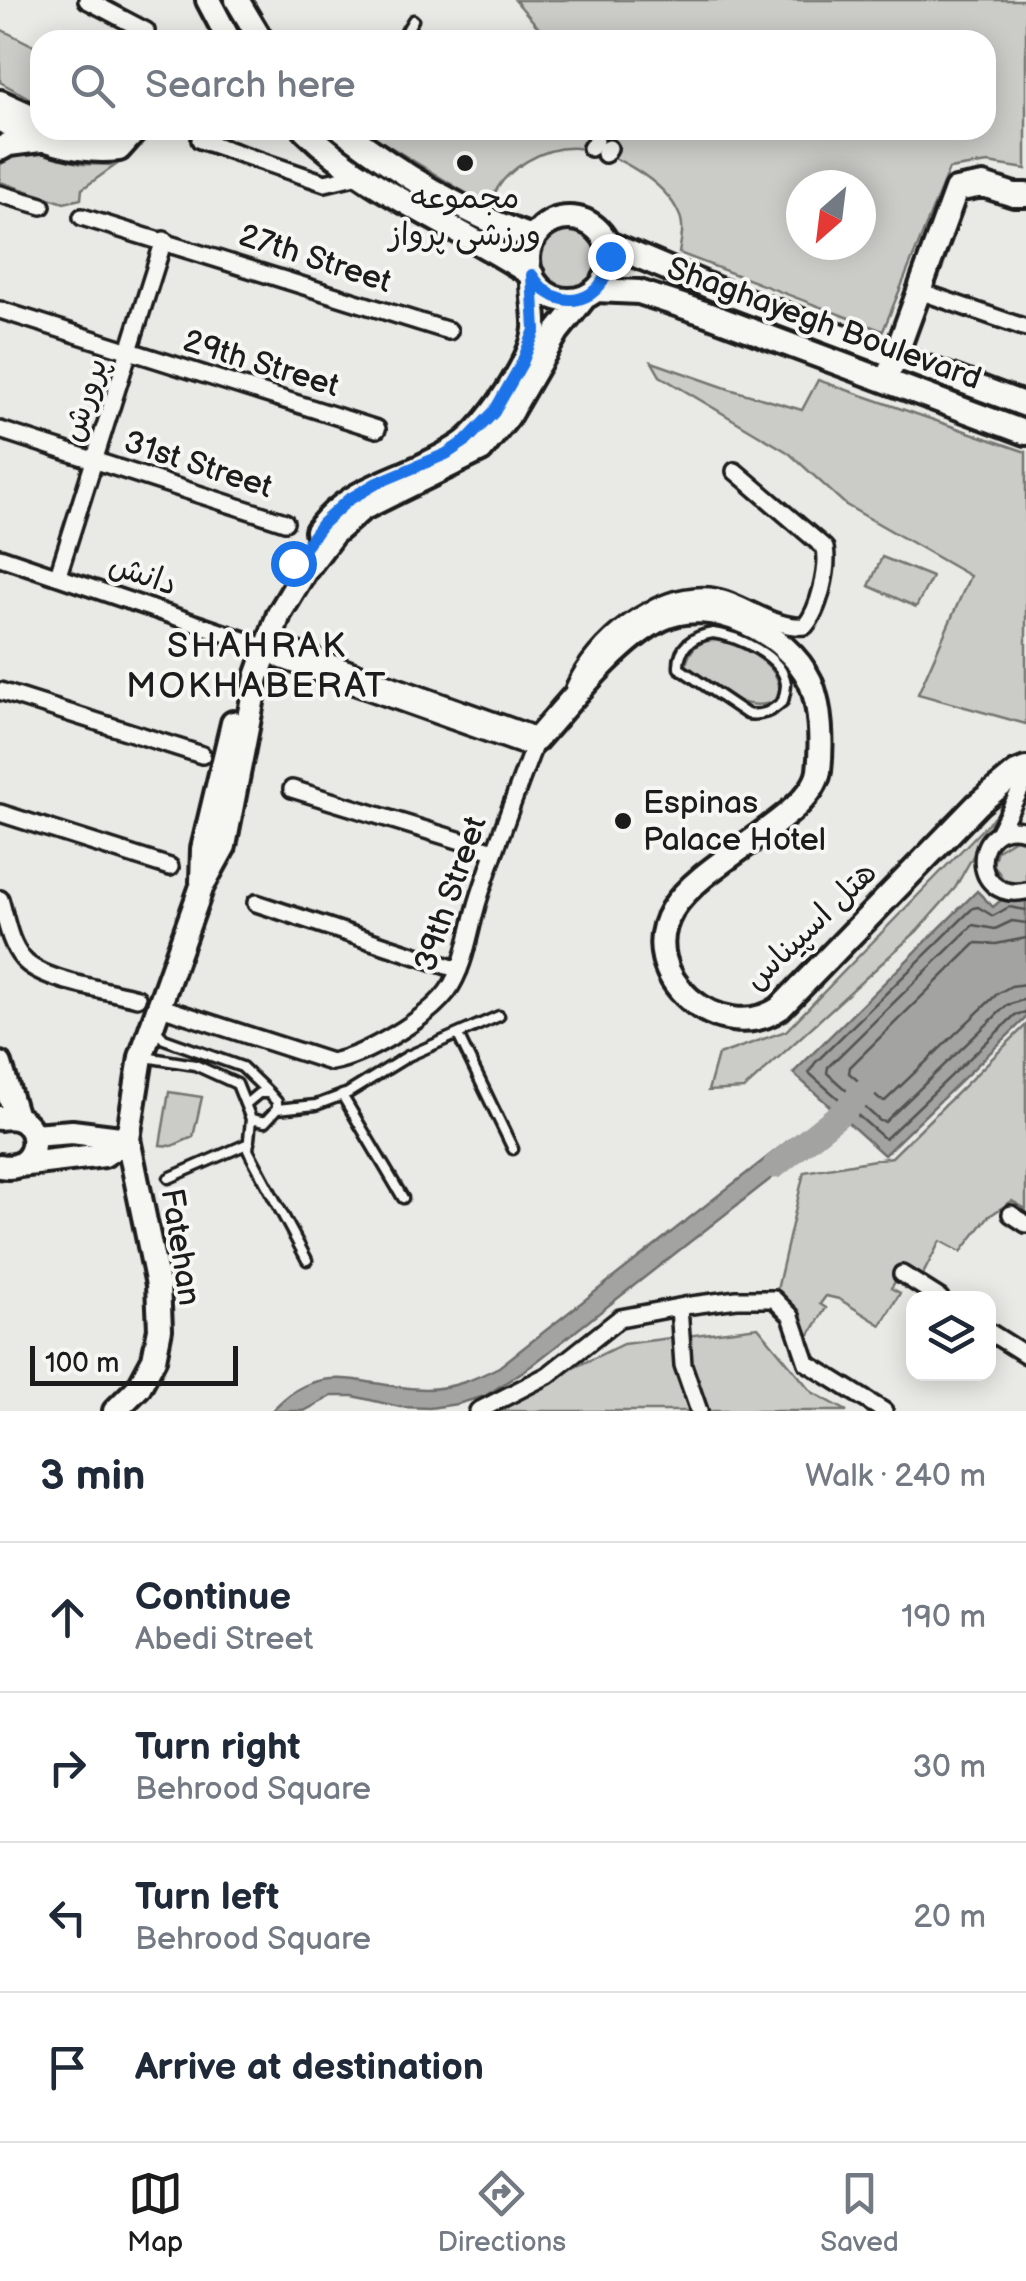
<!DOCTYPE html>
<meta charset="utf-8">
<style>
body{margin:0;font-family:"Balsamiq Sans","Playpen Sans Arabic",sans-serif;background:#f6f6f7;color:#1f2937}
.controls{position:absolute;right:30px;bottom:30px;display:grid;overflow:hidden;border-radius:20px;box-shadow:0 5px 25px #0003}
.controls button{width:90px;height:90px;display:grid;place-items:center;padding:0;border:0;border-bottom:2px solid #e0e1e3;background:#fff;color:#1f2937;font:50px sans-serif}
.compass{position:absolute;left:786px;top:170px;width:90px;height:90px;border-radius:50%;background:#fff;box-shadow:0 5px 25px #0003;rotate:208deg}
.scale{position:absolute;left:30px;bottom:25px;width:208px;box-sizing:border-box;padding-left:10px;border:5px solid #1c1c1c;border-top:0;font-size:28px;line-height:35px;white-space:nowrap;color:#1c1c1c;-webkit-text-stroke:8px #f6f6f2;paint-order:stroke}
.stop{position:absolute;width:30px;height:30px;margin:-22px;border:8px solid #1a73e8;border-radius:50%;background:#fff}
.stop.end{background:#1a73e8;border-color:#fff;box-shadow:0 2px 10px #0008}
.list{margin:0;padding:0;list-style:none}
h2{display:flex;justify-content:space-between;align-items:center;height:130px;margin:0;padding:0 40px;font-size:42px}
h2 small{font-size:32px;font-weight:400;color:#747a83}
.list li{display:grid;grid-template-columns:65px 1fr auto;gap:30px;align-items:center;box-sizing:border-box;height:150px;padding:0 40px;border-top:2px solid #e0e1e3}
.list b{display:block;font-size:38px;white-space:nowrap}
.list p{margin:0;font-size:32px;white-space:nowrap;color:#747a83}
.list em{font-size:32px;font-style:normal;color:#747a83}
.icon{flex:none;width:55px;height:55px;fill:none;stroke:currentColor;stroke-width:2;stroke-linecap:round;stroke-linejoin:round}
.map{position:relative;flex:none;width:1026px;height:1411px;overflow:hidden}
.search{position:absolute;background:#fff;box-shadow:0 5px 25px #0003;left:30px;right:30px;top:30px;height:110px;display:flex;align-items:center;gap:25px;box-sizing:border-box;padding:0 35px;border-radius:30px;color:#747a83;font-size:38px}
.sheet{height:730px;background:#fff}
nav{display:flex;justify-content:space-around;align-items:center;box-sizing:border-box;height:140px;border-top:2px solid #e0e1e3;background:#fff;font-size:28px;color:#747a83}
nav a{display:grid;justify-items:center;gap:5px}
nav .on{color:#1c1c1c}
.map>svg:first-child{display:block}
</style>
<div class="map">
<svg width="1026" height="1411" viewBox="0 0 1026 1411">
<rect width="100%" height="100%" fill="#e9e9e5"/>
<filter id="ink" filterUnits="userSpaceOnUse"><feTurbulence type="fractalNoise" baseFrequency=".01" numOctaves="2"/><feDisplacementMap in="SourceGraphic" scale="20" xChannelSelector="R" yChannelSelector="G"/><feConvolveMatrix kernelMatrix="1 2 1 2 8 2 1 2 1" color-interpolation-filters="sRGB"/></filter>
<g filter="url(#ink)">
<path fill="#cbcbc7" stroke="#747472" stroke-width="2.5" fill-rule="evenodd" d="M515,0H1026V169L988,163L949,169L883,331L679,253C681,240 685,226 679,214C665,181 611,150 576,148C545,146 505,168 493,197L474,198L363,130H986V40H549ZM801,185H861V245H801Z
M0,29L40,49V104L0,82Z
M21,147L82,164L116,165L82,189L81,199L64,203L0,182V165Z
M535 258a33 33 0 1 1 66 0a33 33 0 1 1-66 0Z
M652,362L729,389L802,410L818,380L1026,452V724L918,694L970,576L846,505L789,453L660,376Z
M882,557L932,577L916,607L869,586Z
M712,640C739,642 793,669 776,701C741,716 713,684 686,665C690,649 696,643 712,640Z
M996,815L955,888L917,931L744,1089L708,1091L718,1055L786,1031Z
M1015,839L1026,842V883L1013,885L1005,882L993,864L997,850Z
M1026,1025V1209L1012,1201L988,1217L961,1252L940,1241L922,1276L905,1267L891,1288L900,1293L881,1325L839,1299L826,1296L820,1304L826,1308L809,1336L777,1290L804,1172L892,1157Z
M169,1092L202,1097L193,1137L172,1146L160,1145Z
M758,1327L812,1392L847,1411H485L623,1344Z"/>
<path fill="#a3a3a1" stroke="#6d6d6c" stroke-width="2.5" d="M977,891L993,907L1007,895L1026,901V1018L884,1155L793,1073Z
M793,1137L805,1152L531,1366L485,1396L457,1404L430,1408L400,1407L353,1396H332L304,1411H272C321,1355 367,1389 425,1389C452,1389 475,1379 499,1367Z"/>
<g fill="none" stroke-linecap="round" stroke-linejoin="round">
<path stroke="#525251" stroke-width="2.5" d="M1026,910L1009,907L993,916L978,907L973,908L815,1063L809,1073L885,1139L1015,1015L1026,1012
M1026,923L1012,921L995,929L973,925L828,1067L827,1073L880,1121L885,1122L1007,1005L1026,999
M1026,938L996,944L976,943L850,1067L849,1073L880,1100L885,1101L997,994L1011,986L1026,984"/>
<path stroke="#a3a3a1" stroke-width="25" d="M775,1166L845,1110L863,1092"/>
<g stroke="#1c1c1c" stroke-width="15">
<path id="lane" d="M401,40L413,20
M713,633C737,636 783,656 786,684C786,690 784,696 783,701C771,712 763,716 747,714L679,668C678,646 693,636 713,633Z
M154,1028L164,1039L242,1067L269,1093
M458,1035L513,1149
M145,1057L195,1065L237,1084L251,1119L265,1122L277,1109V1102L269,1093H259L247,1103
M342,1095L403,1198
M277,1109L316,1105L348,1093L408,1056L499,1016
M251,1119L248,1150L307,1260
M169,1178L249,1143"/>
</g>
<g stroke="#1c1c1c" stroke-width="22">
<path id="street" d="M87,0L146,31
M200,140L325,183L359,175
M591,148L596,141
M605,154L609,148
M0,194L42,206
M82,217L449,331
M919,291L1026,328
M0,310L377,429
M0,430L285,522
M0,557L253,643L283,661L520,745L536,740
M58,575L164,240
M266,649L287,647L526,732L536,740
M574,688C594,642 656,591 709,596C743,600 771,629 805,626C819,610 829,569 825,548L735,471
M0,691L202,755
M292,789L494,851
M0,813L170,867
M1026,831C971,815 967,903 1026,891
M998,833L1026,779
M0,899C6,919 9,943 23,959C41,981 108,990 137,998
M256,903L459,970
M158,1006L331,1062C365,1056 425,1020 447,992C466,966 469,929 479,898C496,845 516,793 536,740
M1011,1214L1026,1224
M902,1274L940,1298
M679,1307L683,1365L699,1411
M988,1331L1026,1355
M478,1411L548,1375L620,1318L684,1306L737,1299H774L791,1316L807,1363L884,1411"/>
</g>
<g stroke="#1c1c1c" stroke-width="30">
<path id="secondary" d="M208,0L229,40
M237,0L261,40
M0,102L40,120
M0,120C38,139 76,154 119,149L136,130
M66,130C82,135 99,135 115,130
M305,130C370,194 457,225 532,275C531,293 536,312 535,329C532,361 491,419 467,440C454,451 436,459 420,467C382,484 343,495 317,531
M343,130C400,174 466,214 534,238
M0,149L9,144L40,140
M528 259a41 41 0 1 1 82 0a41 41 0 1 1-82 0Z
M607,243L716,289L1026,405
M596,290L639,292L707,314L1026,433
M891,368L956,190L983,185L1014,195H1026
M536,740C569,703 617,641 661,619C711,594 787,633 810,681C821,706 822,744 819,771C812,817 702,860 672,910C633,975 721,1049 780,1008L978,804L1016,773L1026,769
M202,882L203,849L233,723
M0,1064L16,1117
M0,1118C46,1109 43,1175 0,1166
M33,1135L72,1132L128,1139
M19,1165L104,1155L128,1139
M115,1411L139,1387L154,1359L160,1329L158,1285L128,1139L141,1057L202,886L224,846L257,677L279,614L305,571L333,534L362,509L481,450L507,418L557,332L585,297"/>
</g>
<use href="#lane" stroke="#f6f6f2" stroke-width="8"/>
<use href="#street" stroke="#f6f6f2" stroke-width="15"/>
<use href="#secondary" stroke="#f6f6f2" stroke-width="22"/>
</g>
</g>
<g fill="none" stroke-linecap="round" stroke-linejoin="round" filter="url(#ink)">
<path stroke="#1a73e8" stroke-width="12" d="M293,563L322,524L348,500L377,483L446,454L467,440L494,412L522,363L535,330L532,275C557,316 607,304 610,256"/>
</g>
<g fill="#1c1c1c" stroke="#f6f6f2" stroke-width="4">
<circle cx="465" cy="163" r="10"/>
<circle cx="623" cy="821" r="10"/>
</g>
<g text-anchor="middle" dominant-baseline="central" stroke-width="8" stroke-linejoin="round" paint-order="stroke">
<g font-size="32" fill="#1c1c1c" stroke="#f6f6f2">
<text x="465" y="198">مجموعه<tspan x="465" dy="37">ورزشی پرواز</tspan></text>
<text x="643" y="803" text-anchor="start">Espinas<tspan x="643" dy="37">Palace Hotel</tspan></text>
</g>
<g font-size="32" fill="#1c1c1c" stroke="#f6f6f2">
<text transform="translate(315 259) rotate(18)">27th Street</text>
<text transform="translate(824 324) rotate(20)">Shaghayegh Boulevard</text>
<text transform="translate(261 364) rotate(17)">29th Street</text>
<text transform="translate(85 400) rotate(-72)">پرورش</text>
<text transform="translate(198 465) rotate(18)">31st Street</text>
<text transform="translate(143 575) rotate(19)">دانش</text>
<text transform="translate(451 894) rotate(-71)">39th Street</text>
<text transform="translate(811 926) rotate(-44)">هتل اسپیناس</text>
<text transform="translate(180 1247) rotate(81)">Fatehan</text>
</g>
<g font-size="35" letter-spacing="2.5" fill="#1c1c1c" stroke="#f6f6f2">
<text x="257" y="646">SHAHRAK<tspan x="257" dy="40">MOKHABERAT</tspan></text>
</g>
</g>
</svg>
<div class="controls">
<button><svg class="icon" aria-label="layers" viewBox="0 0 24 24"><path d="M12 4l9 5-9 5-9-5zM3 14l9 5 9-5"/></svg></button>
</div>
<svg class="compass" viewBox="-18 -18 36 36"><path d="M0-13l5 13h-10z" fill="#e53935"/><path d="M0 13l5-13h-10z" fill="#747a83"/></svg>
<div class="scale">100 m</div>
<div class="stop" style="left:293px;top:563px"></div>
<div class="stop end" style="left:610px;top:256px"></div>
<div class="search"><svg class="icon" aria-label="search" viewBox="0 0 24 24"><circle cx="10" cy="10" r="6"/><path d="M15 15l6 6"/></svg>Search here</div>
</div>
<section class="sheet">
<h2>3 min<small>Walk · 240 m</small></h2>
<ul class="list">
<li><svg class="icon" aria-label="ahead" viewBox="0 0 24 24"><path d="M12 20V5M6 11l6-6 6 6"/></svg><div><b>Continue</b><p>Abedi Street</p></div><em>190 m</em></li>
<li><svg class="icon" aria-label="right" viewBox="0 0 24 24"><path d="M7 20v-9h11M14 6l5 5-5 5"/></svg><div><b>Turn right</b><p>Behrood Square</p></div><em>30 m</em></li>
<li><svg class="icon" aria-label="left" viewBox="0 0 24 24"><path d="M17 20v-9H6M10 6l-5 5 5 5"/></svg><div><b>Turn left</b><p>Behrood Square</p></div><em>20 m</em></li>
<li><svg class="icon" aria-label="arrive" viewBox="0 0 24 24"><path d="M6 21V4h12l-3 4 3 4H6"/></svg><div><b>Arrive at destination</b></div></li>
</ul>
</section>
<nav>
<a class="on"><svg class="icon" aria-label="map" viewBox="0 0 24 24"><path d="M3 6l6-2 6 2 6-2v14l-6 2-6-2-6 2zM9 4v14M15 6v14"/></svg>Map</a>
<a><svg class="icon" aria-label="directions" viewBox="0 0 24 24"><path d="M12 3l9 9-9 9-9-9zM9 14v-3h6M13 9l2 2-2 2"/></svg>Directions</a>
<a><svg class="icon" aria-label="saved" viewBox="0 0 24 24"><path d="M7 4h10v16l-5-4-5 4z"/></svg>Saved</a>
</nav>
